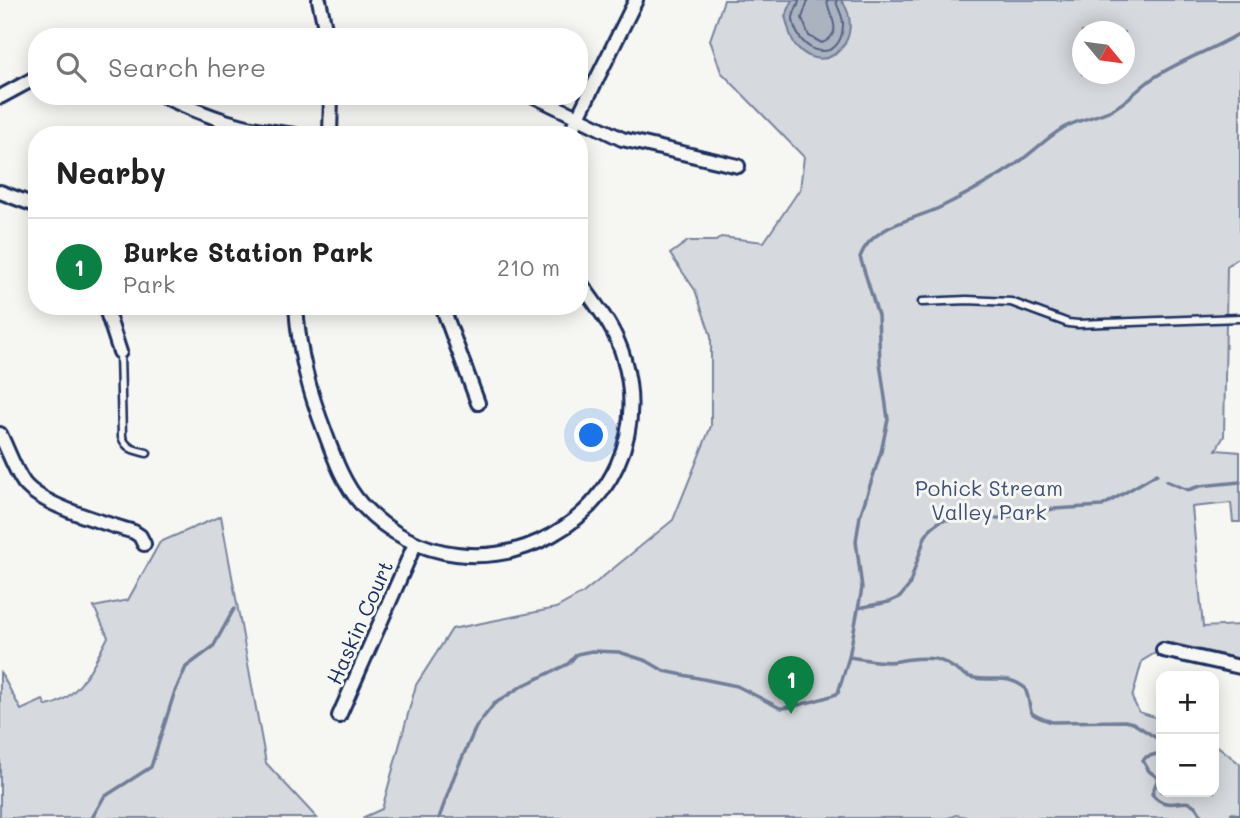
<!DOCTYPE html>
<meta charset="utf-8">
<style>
body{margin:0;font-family:Mali,sans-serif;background:#f2f2f2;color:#222}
.controls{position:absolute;right:21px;bottom:21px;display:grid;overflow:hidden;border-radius:14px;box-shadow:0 4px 18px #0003}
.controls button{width:63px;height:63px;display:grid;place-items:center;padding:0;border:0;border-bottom:2px solid #e0e0e0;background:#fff;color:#222;font:35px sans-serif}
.compass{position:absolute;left:1072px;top:21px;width:63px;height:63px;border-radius:50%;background:#fff;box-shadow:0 4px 18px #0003;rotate:119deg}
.you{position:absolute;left:592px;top:436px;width:24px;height:24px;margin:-18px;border:5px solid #fff;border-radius:50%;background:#1a73e8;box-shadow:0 0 0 10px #1a73e833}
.badge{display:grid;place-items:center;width:46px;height:46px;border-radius:50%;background:#0b8043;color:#fff;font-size:23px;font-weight:700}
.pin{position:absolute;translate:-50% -58px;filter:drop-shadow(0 2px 4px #0008)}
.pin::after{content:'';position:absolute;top:37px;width:24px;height:21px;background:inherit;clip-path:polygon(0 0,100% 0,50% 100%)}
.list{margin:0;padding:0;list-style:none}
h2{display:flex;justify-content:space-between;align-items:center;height:91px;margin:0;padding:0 28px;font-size:30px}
h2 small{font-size:23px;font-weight:400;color:#767676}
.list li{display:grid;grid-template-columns:46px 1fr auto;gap:21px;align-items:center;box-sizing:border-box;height:98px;padding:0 28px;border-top:2px solid #e0e0e0}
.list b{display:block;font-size:26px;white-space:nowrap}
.list p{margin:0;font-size:23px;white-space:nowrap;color:#767676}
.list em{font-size:23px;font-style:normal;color:#767676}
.icon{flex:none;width:38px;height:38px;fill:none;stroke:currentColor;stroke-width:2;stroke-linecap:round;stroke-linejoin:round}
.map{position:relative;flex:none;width:1240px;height:818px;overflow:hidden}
.search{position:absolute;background:#fff;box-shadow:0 4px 18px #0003;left:28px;top:28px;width:560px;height:77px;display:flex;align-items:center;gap:18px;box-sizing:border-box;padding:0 24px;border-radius:28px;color:#767676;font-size:26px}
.panel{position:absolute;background:#fff;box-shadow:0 4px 18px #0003;left:28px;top:126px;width:560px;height:189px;border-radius:28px}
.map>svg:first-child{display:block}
</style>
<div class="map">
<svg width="1240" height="818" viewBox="0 0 1240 818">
<rect width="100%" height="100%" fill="#f6f6f2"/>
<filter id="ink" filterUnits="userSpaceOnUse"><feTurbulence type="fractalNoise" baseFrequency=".0143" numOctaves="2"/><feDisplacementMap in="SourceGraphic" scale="14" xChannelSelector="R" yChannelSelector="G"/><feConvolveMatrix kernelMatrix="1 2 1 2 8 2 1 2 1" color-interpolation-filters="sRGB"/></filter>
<g filter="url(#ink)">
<path fill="#d6d9dd" stroke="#78849e" stroke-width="2" fill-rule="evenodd" d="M724,0H1240V257L1227,266L1224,436L1216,450L1240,452V522H1233L1231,503L1192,507L1203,627L1240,625V659L1172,643L1142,661L1132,698L1139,712L1161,719V792H1214V743L1240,764V818H972L956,815L948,818H362L382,809L416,685L452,629L556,608L583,593L673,520L711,426V336L695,290L670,254L688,241H716L721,237L764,242L800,189L804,157L721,72L710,40ZM1082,32H1124V74H1082Z
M221,516L266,763L317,818H0V671L21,710L43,700L46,706C79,700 93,665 108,637L94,607L128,600L160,542Z"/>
<path fill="#abb2c0" stroke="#717e99" stroke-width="2" d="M793,0H841C868,34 828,81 797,47C790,40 788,25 785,16Z"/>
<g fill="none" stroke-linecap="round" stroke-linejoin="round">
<path stroke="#556385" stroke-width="2" d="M799,0C798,7 792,14 793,20C799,56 841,64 843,26C844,15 837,9 836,0
M808,0L802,18L809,36L822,43C846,32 828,16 827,0"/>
<path stroke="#717e99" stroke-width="3.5" d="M1166,481L1188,490L1200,486L1240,482
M858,608L889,602L900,597L909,586L925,537L932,527L942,520L1000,518L1054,509L1102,506L1157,474
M849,657C864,659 882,664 898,661C907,659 925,657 935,659C949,661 960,676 974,678C995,682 1005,673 1025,688C1035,713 1021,712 1052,722L1125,721L1133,723L1161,741
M1161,749L1160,753L1146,757L1143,761L1149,771L1158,778L1152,794C1173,818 1189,785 1202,818
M92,818L104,797L151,767L174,694L186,667L213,647L234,609
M439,818L455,774L476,727L494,704L522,686L568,664L577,654L592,651L619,652L647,661L664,671L737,686L780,708C787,709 831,697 838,693L849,657L862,588L856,541L860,516L881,452L888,419L880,363L878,315L860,257C872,224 916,220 943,206C967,194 990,182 1012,167C1030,155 1045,139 1063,128C1079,119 1097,117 1113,109C1129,101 1140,86 1155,77C1181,60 1212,50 1240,33
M1230,818L1232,814L1240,815"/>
<g stroke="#1b2f5e" stroke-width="11">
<path id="service" d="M922,302L967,300L1011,302L1068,323L1078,324L1240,318
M120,352L122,437C127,450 136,450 147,453"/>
</g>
<g stroke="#1b2f5e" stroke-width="18">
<path id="minor" d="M319,0L327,37
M163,96C210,118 243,129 295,135
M534,96L622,139L738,166
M0,97L37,77
M330,135L331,96
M569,135L636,0
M0,192L37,206
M105,306L120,352
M296,306C299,354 309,391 326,435C335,460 344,485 362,505C474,623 668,516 624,359C616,329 596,305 579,281
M442,306L478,403
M0,434C8,450 14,469 24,483C42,506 105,523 134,532L140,536L144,544
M1163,650L1240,667
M339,716L415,544"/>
</g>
<use href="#service" stroke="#f6f6f2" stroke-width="6"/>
<use href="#minor" stroke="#f6f6f2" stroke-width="12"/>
</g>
</g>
<g text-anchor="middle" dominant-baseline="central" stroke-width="6" stroke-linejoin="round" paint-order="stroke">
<g font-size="21" fill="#405177" stroke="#f6f6f2">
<text x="989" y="487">Pohick Stream<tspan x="989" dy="24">Valley Park</tspan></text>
</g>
<g font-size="21" fill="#1b2f5e" stroke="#f6f6f2">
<text transform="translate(359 622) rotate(-66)">Haskin Court</text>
</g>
</g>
</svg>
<div class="controls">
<button>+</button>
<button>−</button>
</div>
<svg class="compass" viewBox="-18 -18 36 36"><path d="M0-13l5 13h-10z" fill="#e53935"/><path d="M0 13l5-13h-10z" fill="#767676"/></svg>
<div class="you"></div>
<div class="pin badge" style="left:791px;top:714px">1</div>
<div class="search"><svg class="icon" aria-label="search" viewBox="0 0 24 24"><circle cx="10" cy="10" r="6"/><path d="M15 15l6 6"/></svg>Search here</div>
<section class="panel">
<h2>Nearby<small></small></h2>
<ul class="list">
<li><span class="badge">1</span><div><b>Burke Station Park</b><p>Park</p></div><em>210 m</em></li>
</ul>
</section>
</div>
